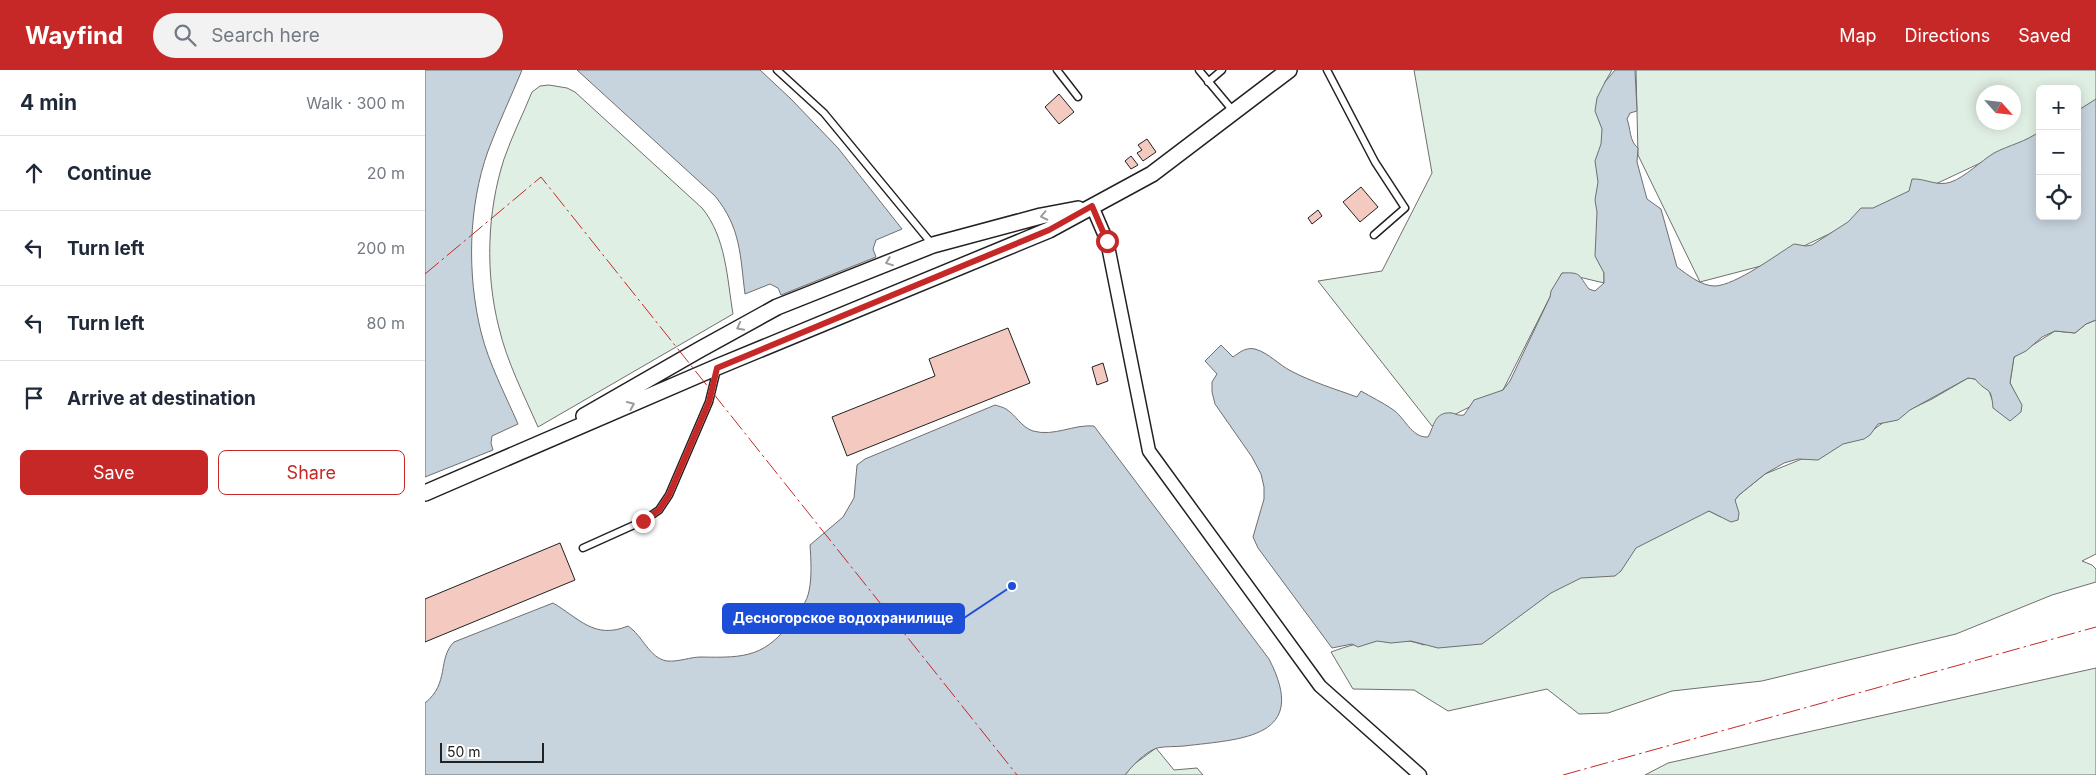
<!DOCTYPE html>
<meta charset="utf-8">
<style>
body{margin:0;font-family:Inter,sans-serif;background:#f2f2f3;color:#1f2937}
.controls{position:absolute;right:15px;top:15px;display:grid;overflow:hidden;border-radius:8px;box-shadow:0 2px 12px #0003}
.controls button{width:45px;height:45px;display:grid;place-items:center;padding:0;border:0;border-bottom:1px solid #e0e1e3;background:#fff;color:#1f2937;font:25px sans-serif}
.compass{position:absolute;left:1551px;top:15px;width:45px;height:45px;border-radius:50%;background:#fff;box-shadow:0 2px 12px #0003;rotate:117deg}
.scale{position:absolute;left:15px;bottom:12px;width:104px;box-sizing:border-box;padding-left:5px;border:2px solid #222;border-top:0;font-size:14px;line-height:18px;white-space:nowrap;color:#222;-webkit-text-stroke:4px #fff;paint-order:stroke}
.stop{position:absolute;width:15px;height:15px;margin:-11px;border:4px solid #c62828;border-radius:50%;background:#fff}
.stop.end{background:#c62828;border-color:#fff;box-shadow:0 1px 5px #0008}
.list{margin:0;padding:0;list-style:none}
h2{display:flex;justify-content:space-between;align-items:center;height:65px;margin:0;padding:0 20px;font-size:21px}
h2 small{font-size:16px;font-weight:400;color:#747a83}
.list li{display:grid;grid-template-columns:32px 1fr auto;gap:15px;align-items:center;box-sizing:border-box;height:75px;padding:0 20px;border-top:1px solid #e0e1e3}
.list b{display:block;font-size:19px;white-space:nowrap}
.list em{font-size:16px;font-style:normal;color:#747a83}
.actions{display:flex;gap:10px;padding:15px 20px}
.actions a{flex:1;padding:11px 0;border:1px solid #c62828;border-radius:8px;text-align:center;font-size:18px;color:#c62828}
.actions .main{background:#c62828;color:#fff}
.icon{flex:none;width:28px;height:28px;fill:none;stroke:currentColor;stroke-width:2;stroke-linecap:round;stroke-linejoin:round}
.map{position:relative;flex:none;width:1671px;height:705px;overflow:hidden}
header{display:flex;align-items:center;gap:30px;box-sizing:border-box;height:70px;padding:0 25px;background:#c62828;color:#fff}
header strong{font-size:24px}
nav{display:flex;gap:28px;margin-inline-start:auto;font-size:18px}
.search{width:350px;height:45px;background:#f2f2f3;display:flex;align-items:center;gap:12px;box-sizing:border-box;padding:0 18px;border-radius:28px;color:#747a83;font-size:19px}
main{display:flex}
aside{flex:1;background:#fff}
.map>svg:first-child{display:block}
</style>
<header>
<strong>Wayfind</strong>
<div class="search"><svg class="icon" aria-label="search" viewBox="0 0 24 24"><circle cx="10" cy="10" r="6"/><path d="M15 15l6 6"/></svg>Search here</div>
<nav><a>Map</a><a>Directions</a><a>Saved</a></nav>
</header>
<main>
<aside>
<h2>4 min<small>Walk · 300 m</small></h2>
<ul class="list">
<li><svg class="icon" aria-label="ahead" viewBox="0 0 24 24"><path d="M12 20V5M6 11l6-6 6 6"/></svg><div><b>Continue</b></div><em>20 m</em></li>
<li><svg class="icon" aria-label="left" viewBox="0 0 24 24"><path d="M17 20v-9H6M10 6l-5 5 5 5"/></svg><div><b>Turn left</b></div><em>200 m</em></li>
<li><svg class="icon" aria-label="left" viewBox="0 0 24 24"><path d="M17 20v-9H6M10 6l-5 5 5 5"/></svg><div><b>Turn left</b></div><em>80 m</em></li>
<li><svg class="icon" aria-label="arrive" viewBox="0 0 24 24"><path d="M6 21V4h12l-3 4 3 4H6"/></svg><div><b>Arrive at destination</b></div></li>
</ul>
<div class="actions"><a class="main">Save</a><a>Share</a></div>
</aside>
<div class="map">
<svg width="1671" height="705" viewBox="0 0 1671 705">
<rect width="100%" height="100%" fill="#fff"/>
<path fill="#e0efe3" stroke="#6f6f6f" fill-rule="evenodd" d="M989,0H1187L1180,12L1179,213L1137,203L1078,320L1007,356L893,211L957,201L1007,103Z
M1211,0H1671V40L1652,48V19H1615V65L1336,196L1275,212L1213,85ZM1558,22H1588V52H1558Z
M124,15L142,18L150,22L277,138C301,167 302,208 308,244L113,357C99,325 82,292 74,258C60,203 62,142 79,89C87,66 98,44 107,22L115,16Z
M1671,250V484L1657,491L1667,495L1671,499V512L1627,525L1531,564L1337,611L1247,621L1183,643L1154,644L1122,619L1023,641L989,620L928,619L906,582C936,571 967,564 999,575L1212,461L1284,441L1296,447L1314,425L1340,404L1448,360L1459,352L1507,329L1543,308L1550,309L1564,321L1568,332L1593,329L1585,313L1589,287L1630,261L1650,263L1661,254Z
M1671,598V705H1220L1243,693Z
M731,678L749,700L772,698L778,705H700L708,695Z"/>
<path fill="#c7d3dd" stroke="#6f6f6f" d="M0,0H97C86,27 73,54 63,81C43,137 42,205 56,262C64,294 80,324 93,354L67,366L66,373L68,380L0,407Z
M152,0H335L366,29L413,78L477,159L451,170L448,179L451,187L356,225L353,218L345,214L320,224C315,185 316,158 290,126Z
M1190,0H1210L1212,41L1205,43L1202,49C1206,59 1204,71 1213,78L1212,92L1222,129L1236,139L1252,197C1263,205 1276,216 1290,216C1311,215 1351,185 1369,174L1381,176L1387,175L1423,152L1436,138H1448L1484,121L1487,109C1500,108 1512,117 1526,112C1540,107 1556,91 1569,83C1584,75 1601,72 1615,61V146H1652V41L1671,29V250L1661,254L1650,263L1630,261L1617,267L1601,281L1589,287L1585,313L1597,335L1596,342L1585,351L1568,338C1566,314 1563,325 1550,309L1543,308L1485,340L1473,350L1453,354L1445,365L1439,369L1418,374L1393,390L1373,389L1359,393L1340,404L1314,425L1310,430L1314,443L1313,450L1306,452L1284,441L1211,478L1196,501L1190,506L1156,508L1126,523L1057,574L1013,578L986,571L966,573L952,571L933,577L927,574L907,578L833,478L828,467L839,429V417L836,404L827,387L790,334L787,322V312L792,304L780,291L796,275L808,287C815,282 821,277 830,279C844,283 854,295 866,301C887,312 910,319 932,327L936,321C946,327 957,332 967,339C980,347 986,368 1003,367C1009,357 1009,341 1027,343C1031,344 1034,346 1039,345L1049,330L1078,320L1085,311L1125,227L1126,221L1137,203C1157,202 1153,205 1164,219L1170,221L1179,213V203L1170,186L1172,142L1170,130L1173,112L1170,91L1176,74L1177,59L1170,41L1172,28L1180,12Z
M570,335C573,336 578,337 581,339C591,345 596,357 608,361C629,367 649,354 669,356L844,589C885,668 818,669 759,676C751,677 740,676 732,678C720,682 707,696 700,705H0V633C25,613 12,589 29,572L128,533C154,548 169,570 203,556C218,566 224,588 242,591C254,592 265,587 276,587C321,588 341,587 369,548C375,540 382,532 384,521C387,507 386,490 385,475L418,447L429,428L432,395L440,389Z"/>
<path fill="#f3c9c0" stroke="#222" d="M634,24L649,42L634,54L620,37Z
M722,69L731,82L718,91L712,83L717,80L713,75Z
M706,86L713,95L706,99L700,91Z
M936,117L953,137L935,152L918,132Z
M893,140L897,146L887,154L883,148Z
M583,258L605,313L422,386L407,347L510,306L504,289Z
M678,293L683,311L672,315L667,297Z
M135,473L150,510L0,572V529Z"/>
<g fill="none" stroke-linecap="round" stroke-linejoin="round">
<g stroke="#222" stroke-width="9">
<path id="service" d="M352,0L399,43L507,174
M632,0L653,27
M774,0L809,42
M902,0L950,92L980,138L949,165
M783,12L797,0
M158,478L218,451L234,440L244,425L284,332L292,299"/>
</g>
<g stroke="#222" stroke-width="15">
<path id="minor" d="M667,136L682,171L724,381L895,616L995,705"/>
</g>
<g stroke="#222" stroke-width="18">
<path id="tertiary" d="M159,346L274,280L352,237L508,175L616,146L653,139
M0,423L292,297L624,160L727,104L864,0"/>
</g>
<use href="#service" stroke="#fff" stroke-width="6"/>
<use href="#minor" stroke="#fff" stroke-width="12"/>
<use href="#tertiary" stroke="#fff" stroke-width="15"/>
<path stroke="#c62828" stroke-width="1" stroke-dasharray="18 4 2.5 4" stroke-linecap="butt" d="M0,204L116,107L592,705
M1138,705L1671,557"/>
</g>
<defs><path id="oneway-chevron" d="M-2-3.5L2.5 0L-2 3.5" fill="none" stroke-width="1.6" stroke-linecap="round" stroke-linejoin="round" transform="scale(1.25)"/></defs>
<g stroke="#9c9c9c">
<use href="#oneway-chevron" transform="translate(619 146) rotate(168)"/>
<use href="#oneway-chevron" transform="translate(464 192) rotate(159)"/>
<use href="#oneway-chevron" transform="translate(315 257) rotate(152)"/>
<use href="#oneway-chevron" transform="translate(206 335) rotate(-24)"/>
</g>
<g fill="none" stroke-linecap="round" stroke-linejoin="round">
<path stroke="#c62828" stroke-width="6" d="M218,451L234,440L244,425L284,332L292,298L624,160L667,136L682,171"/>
</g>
<path fill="none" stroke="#1d4ed8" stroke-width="2" d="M587 516L539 548"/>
<circle fill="#1d4ed8" stroke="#fff" stroke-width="2" cx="587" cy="516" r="5"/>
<rect fill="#1d4ed8" stroke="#1d4ed8" stroke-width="2" x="298" y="534" width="241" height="29" rx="5"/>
<g font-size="14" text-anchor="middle" font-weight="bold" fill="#fff">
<text x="418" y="553">Десногорское водохранилище</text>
</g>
</svg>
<div class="controls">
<button>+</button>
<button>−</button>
<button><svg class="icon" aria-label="locate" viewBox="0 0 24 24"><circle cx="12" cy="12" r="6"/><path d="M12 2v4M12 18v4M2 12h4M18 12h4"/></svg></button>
</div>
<svg class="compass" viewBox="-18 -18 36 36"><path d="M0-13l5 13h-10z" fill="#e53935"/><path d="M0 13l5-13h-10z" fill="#747a83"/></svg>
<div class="scale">50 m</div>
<div class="stop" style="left:682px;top:171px"></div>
<div class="stop end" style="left:218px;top:451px"></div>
</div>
</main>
